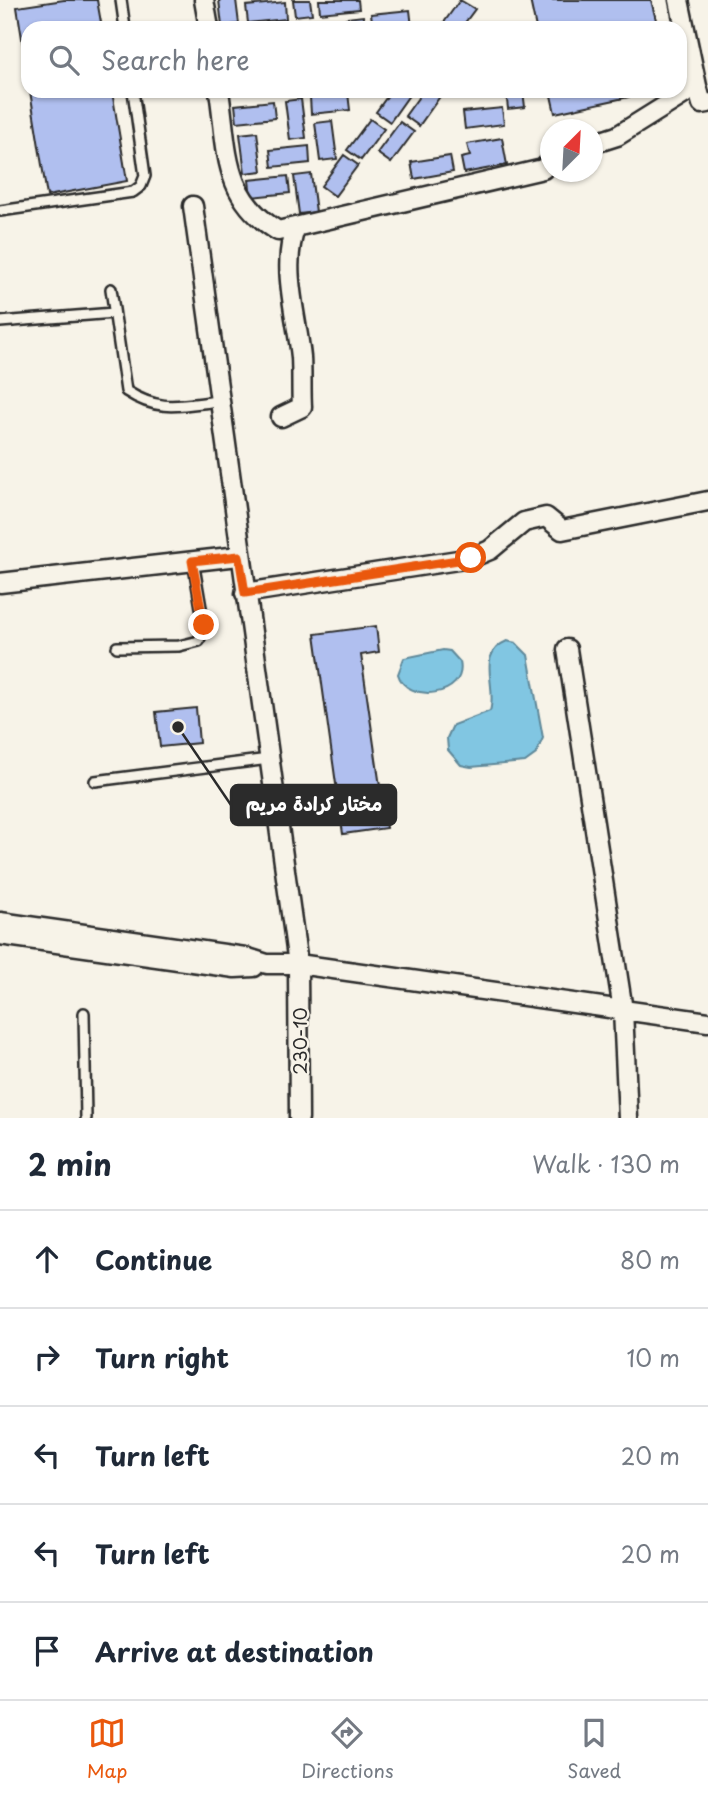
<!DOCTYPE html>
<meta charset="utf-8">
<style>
body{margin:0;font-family:"Playpen Sans","Playpen Sans Arabic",sans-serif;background:#f6f6f7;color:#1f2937}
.compass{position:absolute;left:540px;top:119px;width:63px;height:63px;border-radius:50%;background:#fff;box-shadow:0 2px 5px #0004;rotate:24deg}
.stop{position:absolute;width:21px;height:21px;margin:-16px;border:5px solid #ea580c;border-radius:50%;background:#fff}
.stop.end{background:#ea580c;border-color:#fff;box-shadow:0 2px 7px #0008}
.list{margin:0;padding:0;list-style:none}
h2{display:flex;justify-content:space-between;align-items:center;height:91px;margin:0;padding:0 28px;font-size:30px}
h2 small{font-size:23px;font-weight:400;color:#747a83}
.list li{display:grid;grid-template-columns:46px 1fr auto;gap:21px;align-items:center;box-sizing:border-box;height:98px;padding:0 28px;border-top:2px solid #e0e1e3}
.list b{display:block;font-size:26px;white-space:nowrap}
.list em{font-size:23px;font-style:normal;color:#747a83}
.icon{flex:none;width:38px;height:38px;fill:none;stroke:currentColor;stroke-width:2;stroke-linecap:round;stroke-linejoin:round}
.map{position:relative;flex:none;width:708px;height:1118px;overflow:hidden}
.search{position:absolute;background:#fff;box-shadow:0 2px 5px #0004;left:21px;right:21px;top:21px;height:77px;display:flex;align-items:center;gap:18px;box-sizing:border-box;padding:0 24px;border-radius:21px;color:#747a83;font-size:26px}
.sheet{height:581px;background:#fff}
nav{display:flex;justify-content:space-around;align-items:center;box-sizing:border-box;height:98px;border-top:2px solid #e0e1e3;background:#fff;font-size:19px;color:#747a83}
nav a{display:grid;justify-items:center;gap:4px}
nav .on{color:#ea580c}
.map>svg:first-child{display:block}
</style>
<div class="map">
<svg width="708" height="1118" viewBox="0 0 708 1118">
<rect width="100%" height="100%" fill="#f7f3e8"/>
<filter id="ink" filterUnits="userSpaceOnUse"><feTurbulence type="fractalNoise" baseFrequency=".0143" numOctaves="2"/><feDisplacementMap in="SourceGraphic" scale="14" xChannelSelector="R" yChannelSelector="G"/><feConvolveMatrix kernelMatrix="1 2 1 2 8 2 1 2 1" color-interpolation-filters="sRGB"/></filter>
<g filter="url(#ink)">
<path fill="#81c6e2" stroke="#5f8899" stroke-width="2" d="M507,641L516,643L528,655L543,738L536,754L525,762L471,767L461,765L448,750L447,738L453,725L490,711C498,686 475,654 507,641Z
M443,650L450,651L460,662C468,697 406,704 398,674L404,658Z"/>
<path fill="#b0bfef" stroke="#2b2b2b" stroke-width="2" d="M64,0H97L102,28H28V76L17,7Z
M219,0H236L239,24L222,26Z
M293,0H310L312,14L295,16Z
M319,0H358L359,9L320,13Z
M460,0L475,9L461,28H440Z
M530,0H651L658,28H536Z
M285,2L286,19L248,23L246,6Z
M410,10L412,27L373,28L371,14Z
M363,16L365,28H348L346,18Z
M339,21V28H300V25Z
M30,91H112L127,181L47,196Z
M391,91H412L390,122L376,112Z
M423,91H435L441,95L419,126L405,116Z
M506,91H523L525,107L508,109Z
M550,91H656L555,113Z
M348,93L350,110L311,114L310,97Z
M301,99L306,138L290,140L285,101Z
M273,101L275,118L237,122L235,105Z
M502,108L504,124L465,129L463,112Z
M370,119L384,129L361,160L347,150Z
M332,121L337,159L320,161L315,123Z
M400,122L414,132L391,163L377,153Z
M257,132L262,171L245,173L240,134Z
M502,138L507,165L464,173L461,158L470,156L467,144Z
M309,146L310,163L272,167L270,150Z
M344,155L358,165L335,196L321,186Z
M450,156L453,172L414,179L411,162Z
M311,174L316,212L299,214L294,176Z
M288,176L290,193L251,197L249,180Z
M376,626L379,652L361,655L386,828L343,834L315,634Z
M196,708L199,743L160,747L156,712Z"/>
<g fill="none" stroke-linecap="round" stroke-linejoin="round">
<g stroke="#2b2b2b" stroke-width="14">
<path id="lane" d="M121,0L125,28
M0,211L133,192L141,186L145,176L133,91
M111,289L126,391C160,413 181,405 219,401
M0,322L114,313
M117,647L179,646L199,641L204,625L193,561
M95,781L269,759
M84,1013L86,1118"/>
</g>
<g stroke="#2b2b2b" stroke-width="23">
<path id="street" d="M204,0L209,28
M697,86L702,104L708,103
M219,91C228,150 222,197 278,231L543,169L550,162
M592,144L617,136L697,86L679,0
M193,206L298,964L299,1118
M281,417L302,407C301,391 302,374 301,357C297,317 280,265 296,227
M0,583L239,556
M245,593L471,558L490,550L524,522L546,517L562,530L708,501
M567,649L623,1010L628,1118
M0,922L245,957L267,964H298L708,1022
M0,935L235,968L254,967"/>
</g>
<use href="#lane" stroke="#f7f3e8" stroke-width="9"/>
<use href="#street" stroke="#f7f3e8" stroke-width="18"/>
</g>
</g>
<g fill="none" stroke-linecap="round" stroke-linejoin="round" filter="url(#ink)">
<path stroke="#ea580c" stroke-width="9" d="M204,625L192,561L239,556L245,593L471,558"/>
</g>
<g text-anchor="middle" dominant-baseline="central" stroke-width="5" stroke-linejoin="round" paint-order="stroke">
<g font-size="18" fill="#2b2b2b" stroke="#f7f3e8">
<text transform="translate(299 1041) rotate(-90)">230-10</text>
</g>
</g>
<path fill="none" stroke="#2b2b2b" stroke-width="2.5" d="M178 727L231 805"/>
<circle fill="#2b2b2b" stroke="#f7f3e8" stroke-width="2.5" cx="178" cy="727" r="7"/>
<rect fill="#2b2b2b" stroke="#2b2b2b" stroke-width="2.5" x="231" y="785" width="165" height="40" rx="7"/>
<g font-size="19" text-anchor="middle" font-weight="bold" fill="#fff">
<text x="314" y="811">مختار كرادة مريم</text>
</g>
</svg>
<svg class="compass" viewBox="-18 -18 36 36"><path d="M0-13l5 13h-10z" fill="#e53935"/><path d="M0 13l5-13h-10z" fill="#747a83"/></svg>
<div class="stop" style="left:471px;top:558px"></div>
<div class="stop end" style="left:204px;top:625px"></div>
<div class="search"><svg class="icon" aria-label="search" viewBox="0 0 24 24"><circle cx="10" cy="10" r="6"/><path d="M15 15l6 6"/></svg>Search here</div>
</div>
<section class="sheet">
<h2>2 min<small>Walk · 130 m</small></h2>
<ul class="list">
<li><svg class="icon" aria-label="ahead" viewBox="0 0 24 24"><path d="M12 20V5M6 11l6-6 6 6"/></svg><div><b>Continue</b></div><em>80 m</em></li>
<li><svg class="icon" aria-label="right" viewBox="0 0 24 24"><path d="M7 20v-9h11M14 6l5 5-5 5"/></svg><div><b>Turn right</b></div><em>10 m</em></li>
<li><svg class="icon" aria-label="left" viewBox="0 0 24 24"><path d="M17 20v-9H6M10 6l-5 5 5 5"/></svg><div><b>Turn left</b></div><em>20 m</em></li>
<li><svg class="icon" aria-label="left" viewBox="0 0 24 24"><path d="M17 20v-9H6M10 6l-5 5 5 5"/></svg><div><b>Turn left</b></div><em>20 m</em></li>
<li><svg class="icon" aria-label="arrive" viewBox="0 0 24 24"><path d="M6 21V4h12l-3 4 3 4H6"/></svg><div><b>Arrive at destination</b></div></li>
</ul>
</section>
<nav>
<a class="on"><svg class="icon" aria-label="map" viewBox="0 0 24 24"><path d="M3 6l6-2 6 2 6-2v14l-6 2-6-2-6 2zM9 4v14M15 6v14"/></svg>Map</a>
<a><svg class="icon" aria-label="directions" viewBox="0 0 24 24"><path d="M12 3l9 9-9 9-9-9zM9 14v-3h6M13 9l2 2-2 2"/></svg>Directions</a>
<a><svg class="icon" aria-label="saved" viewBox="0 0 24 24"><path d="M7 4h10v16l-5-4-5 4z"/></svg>Saved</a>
</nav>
